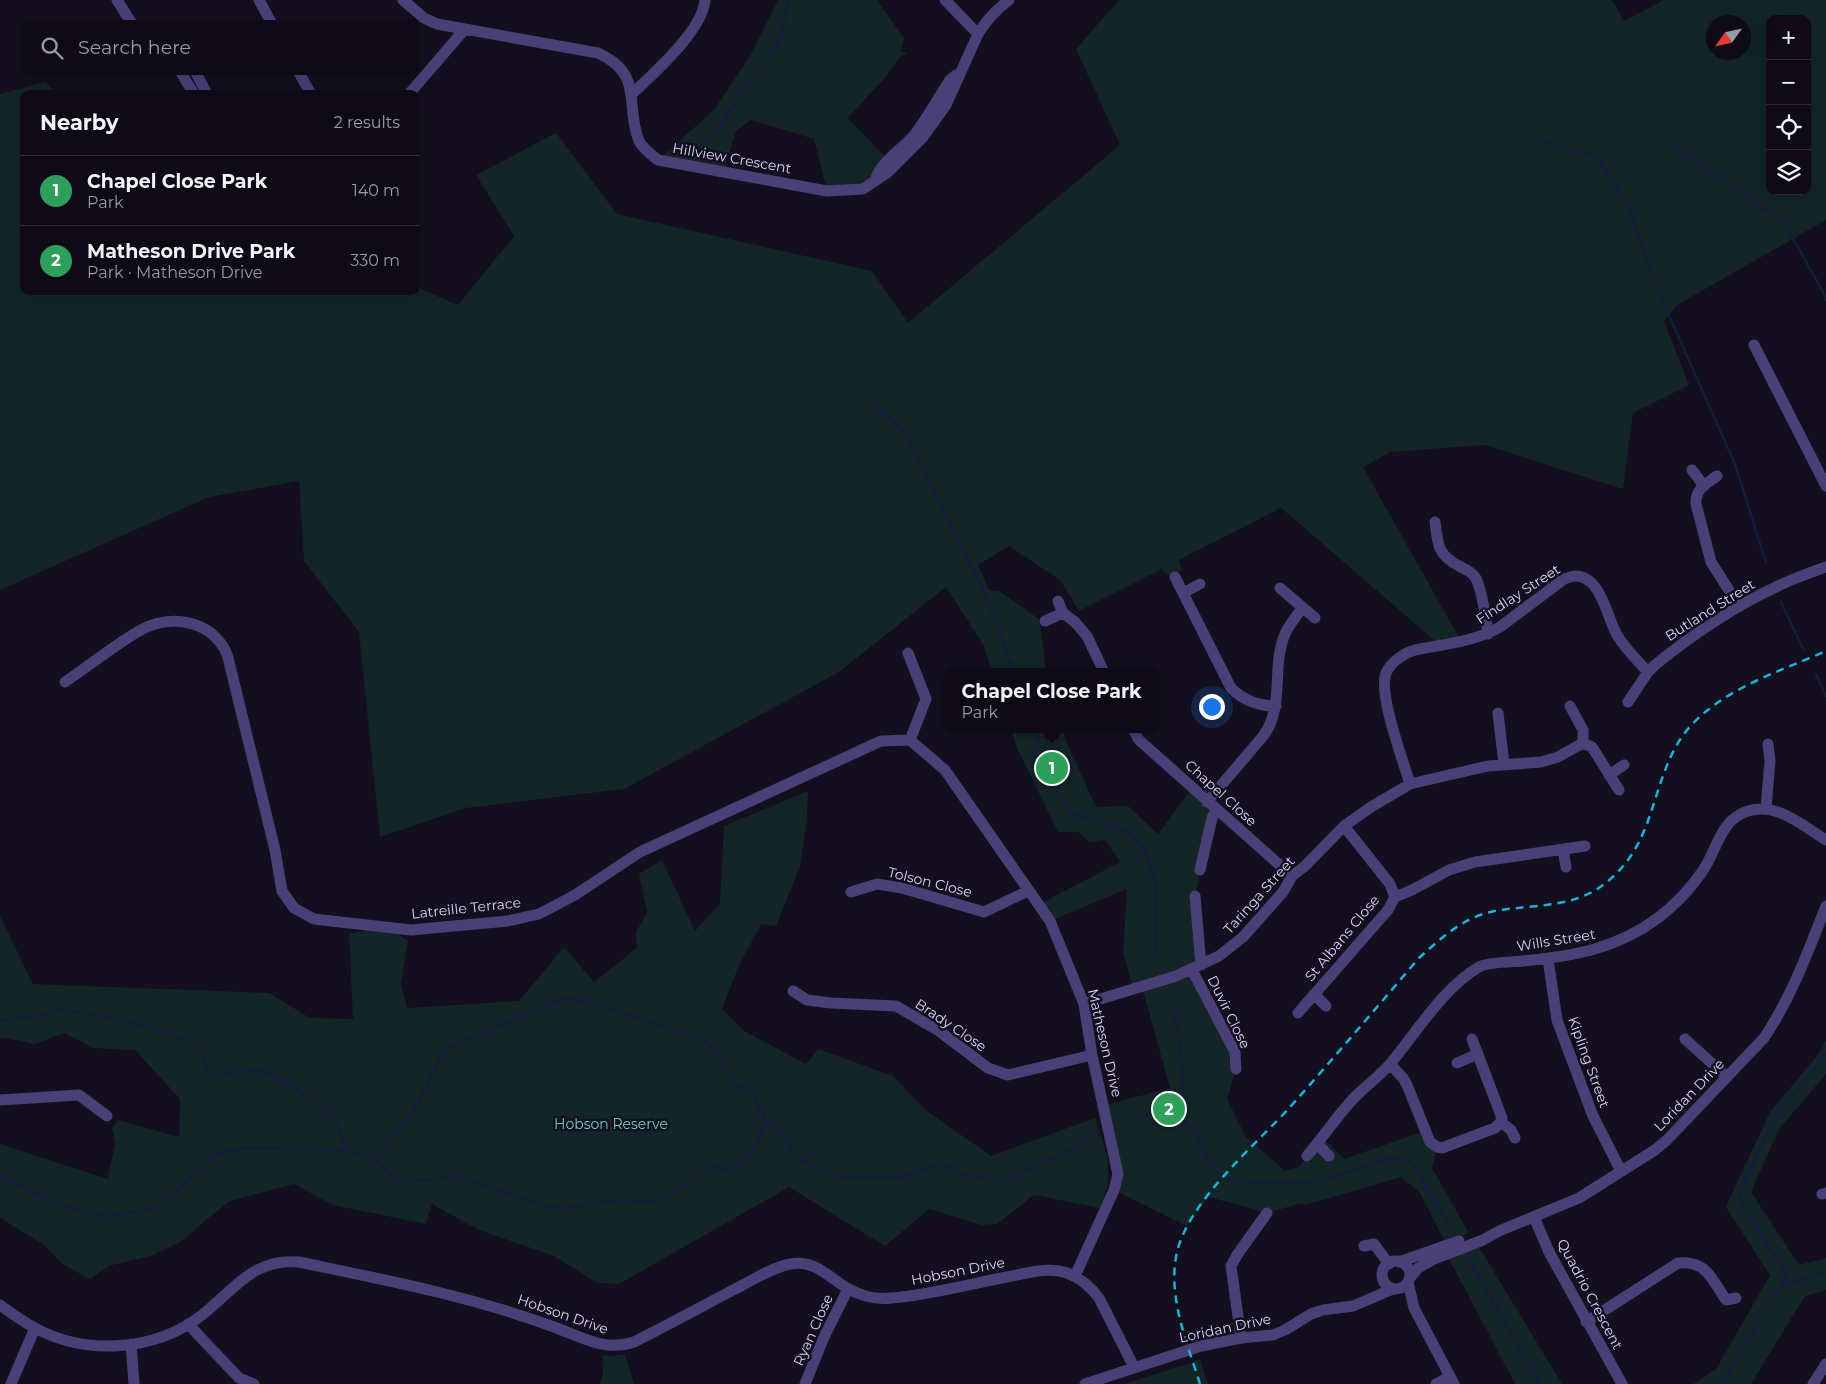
<!DOCTYPE html>
<meta charset="utf-8">
<style>
body{margin:0;font-family:Montserrat,sans-serif;background:#17141f;color:#f1f3f6}
.controls{position:absolute;right:15px;top:15px;display:grid;overflow:hidden;border-radius:10px;box-shadow:0 5px 20px #0002}
.controls button{width:45px;height:45px;display:grid;place-items:center;padding:0;border:0;border-bottom:1px solid #2e2b35;background:#0e0b16;color:#f1f3f6;font:25px sans-serif}
.compass{position:absolute;left:1706px;top:15px;width:45px;height:45px;border-radius:50%;background:#0e0b16;box-shadow:0 5px 20px #0002;rotate:236deg}
.you{position:absolute;left:1211px;top:706px;width:18px;height:18px;margin:-12px;border:4px solid #fff;border-radius:50%;background:#1a73e8;box-shadow:0 0 0 8px #1a73e833}
.badge{display:grid;place-items:center;width:32px;height:32px;border-radius:50%;background:#1eb1d9;color:#fff;font-size:16px;font-weight:700}
.pin{position:absolute;translate:-50% -50%;border:2px solid #fff;box-shadow:0 1px 5px #0006}
.popup{position:absolute;left:944px;top:668px;width:215px;height:65px;box-sizing:border-box;display:grid;place-content:center;border-radius:10px;background:#0e0b16;filter:drop-shadow(0 1px 4px #0005);font-size:16px;white-space:nowrap;color:#9b9ba1}
.popup b{font-size:19px;color:#f1f3f6}
.popup::after{content:'';position:absolute;left:50%;top:100%;margin-left:-10px;border:10px solid transparent;border-top-color:#0e0b16}
.list{margin:0;padding:0;list-style:none}
h2{display:flex;justify-content:space-between;align-items:center;height:65px;margin:0;padding:0 20px;font-size:21px}
h2 small{font-size:16px;font-weight:400;color:#9b9ba1}
.list li{display:grid;grid-template-columns:32px 1fr auto;gap:15px;align-items:center;box-sizing:border-box;height:70px;padding:0 20px;border-top:1px solid #2e2b35}
.list b{display:block;font-size:19px;white-space:nowrap}
.list p{margin:0;font-size:16px;white-space:nowrap;color:#9b9ba1}
.list em{font-size:16px;font-style:normal;color:#9b9ba1}
.icon{flex:none;width:28px;height:28px;fill:none;stroke:currentColor;stroke-width:2;stroke-linecap:round;stroke-linejoin:round}
.map{position:relative;flex:none;width:1826px;height:1384px;overflow:hidden}
.search{position:absolute;background:#0e0b16;box-shadow:0 5px 20px #0002;left:20px;top:20px;width:400px;height:55px;display:flex;align-items:center;gap:12px;box-sizing:border-box;padding:0 18px;border-radius:10px;color:#9b9ba1;font-size:19px}
.panel{position:absolute;background:#0e0b16;box-shadow:0 5px 20px #0002;left:20px;top:90px;width:400px;height:205px;border-radius:10px}
.map>svg:first-child{display:block}
</style>
<div class="map">
<svg width="1826" height="1384" viewBox="0 0 1826 1384">
<rect width="100%" height="100%" fill="#130f1e"/>
<path fill="#132527" fill-rule="evenodd" d="M778,0H877L904,38L901,51L907,53L899,58L882,82L876,87L848,118L888,160L875,181L827,191L814,139L751,120L736,131L724,172L658,160L714,110L750,56Z
M1119,0H1612L1624,21L1664,0H1826V220L1677,305L1664,321L1689,385L1633,413L1623,489L1485,445L1391,452L1363,467L1461,641L1440,645L1281,508L1179,560L1182,571L1171,577L1161,569L1079,611L1060,580L1009,546L978,565L989,590L999,591L1038,618L1042,635L1046,672H992L984,646L946,587L839,672L624,789L466,808L380,837L359,632L304,561L299,481L209,497L0,590V94L45,82L58,94H24V291H416V287L458,305L514,236L476,175L556,133L617,214L872,271L908,323L1120,145L1076,49ZM1770,19H1807V191H1770ZM1714,22H1744V52H1714Z
M1011,729H1063L1067,743L1096,807L1128,806L1158,834L1192,788L1216,810L1212,818L1195,896L1199,953L1192,970L1235,1052L1236,1069L1227,1099L1246,1137L1285,1171L1299,1167L1322,1137L1344,1159L1425,1131L1437,1147L1432,1168L1469,1233L1445,1242L1420,1193L1401,1177L1306,1205L1298,1204L1267,1213L1209,1197L1187,1226L1114,1190L1105,1105L1170,1088L1142,987L1133,989L1123,952L1127,889L1050,921L1038,905L1120,862L1105,840L1089,842L1078,832H1058L1017,748Z
M808,791L807,819L800,867L776,926L761,924L738,968L722,1009L744,1031L806,1064L818,1049L893,1076L927,1111L991,1156L1095,1118L1108,1158V1186L1100,1208L1034,1195L997,1224L982,1225L929,1209L885,1246L789,1187L619,1284L597,1283L554,1256L479,1230L432,1204L426,1224L333,1205L294,1184L230,1201L206,1220L182,1241L151,1256L108,1266L90,1279L62,1264L44,1245L0,1218V1144L108,1179L115,1144L112,1128L118,1120L179,1137L180,1099L135,1050L93,1048L64,1033L35,1044L6,1038H0V916L33,984L269,993L310,1018L353,1019L349,933L391,929L408,941L401,983L407,1008L519,1001L564,947L594,982L637,948L636,932L647,913L639,874L662,860L695,931L720,903L724,826Z
M1826,1041V1074L1779,1129L1751,1192L1799,1265L1826,1258V1290L1805,1296L1751,1384H1693L1716,1369L1770,1275L1727,1209V1204L1770,1112L1817,1056Z
M1479,1247L1562,1384H1515L1449,1259Z
M625,1354L634,1384H600L603,1374L602,1355L612,1356Z
M1200,1359L1208,1384H1124L1190,1363Z"/>
<g fill="none" stroke-linecap="round" stroke-linejoin="round">
<path stroke="#131e3e" stroke-width="2.5" d="M1657,134L1784,222L1824,294L1826,300
M710,140L781,38L788,0
M1542,140L1597,157L1629,208L1660,295L1735,464L1766,563
M872,402L905,433L987,598L1013,672
M1781,602L1804,651
M1816,674L1826,696
M1034,729L1053,783L1072,814L1106,823L1130,833L1144,849L1157,885L1155,957
M1172,1005L1180,1041L1185,1120
M0,1020L38,1016L58,1009L109,1017L158,1030L187,1041L200,1052L207,1069L214,1076L224,1075L237,1069L261,1071L290,1083L335,1121L348,1150L374,1158L381,1152L387,1143L413,1113L445,1049L567,997L623,1013L708,1043L725,1066L737,1086L752,1092L766,1122L789,1141L791,1156L808,1162L841,1178L903,1177L934,1165H943L962,1174L998,1180L1008,1179L1075,1148L1098,1130
M1128,1118L1159,1112L1176,1115L1185,1120L1194,1131L1212,1165L1217,1172L1228,1180L1261,1183L1310,1182L1330,1178L1396,1157L1413,1163L1452,1230
M374,1158L395,1178L428,1180L453,1176L543,1205L566,1208L617,1200L655,1202L693,1181L715,1166L726,1170L746,1158L758,1141L766,1122
M0,1175L34,1193L72,1208L107,1217L152,1208L179,1189L217,1154L243,1148L348,1150
M1468,1257L1539,1384
M1782,1285L1826,1272
M1722,1384L1785,1279L1786,1273L1743,1207L1740,1194L1741,1189L1772,1123L1826,1053"/>
<path stroke="#494077" stroke-width="11" d="M117,0L132,24
M259,0L272,24
M403,0L424,18L437,24L598,53C645,75 624,103 639,141C642,148 652,155 658,160L827,191L863,189L887,173L923,137L946,105L978,34C987,19 996,10 1009,0
M945,0L978,34
M180,71L194,94
M195,71L207,94
M298,71L311,94
M409,94L465,29
M632,94C654,73 703,30 705,0
M876,178C883,159 903,149 915,134C928,117 938,98 950,80L956,75
M1754,345L1826,486
M1692,470L1704,486
M1717,476C1706,484 1695,489 1696,504L1711,562L1739,606
M1435,522C1438,545 1437,554 1459,566C1465,569 1471,571 1475,577C1482,587 1486,620 1488,634
M1175,577L1231,688C1244,701 1258,706 1276,706
M1280,588L1315,618
M1183,593L1200,584
M1058,601L1063,613L1075,622L1087,636L1104,672
M1045,621L1063,613
M908,653L926,699L910,740
M65,682C89,666 113,646 139,631C168,615 205,618 224,648C227,653 229,661 230,666L275,850L282,891L294,908L314,919L411,930L508,921L539,914L575,895L640,852L881,741L910,740
M1628,702L1648,672L1655,665C1692,635 1733,607 1776,587C1792,579 1809,573 1826,567
M1570,706L1583,730V743
M1498,713L1504,764
M1133,729L1139,740L1292,876
M910,740L945,770L1050,921L1084,1004L1092,1055L1118,1174L1114,1190L1075,1276
M1609,775L1624,765
M1410,784C1403,760 1378,694 1386,673C1391,662 1404,653 1415,650C1444,644 1474,642 1500,627L1564,579C1567,578 1572,576 1575,576C1600,575 1607,616 1616,633C1624,648 1637,660 1648,672
M1207,802L1264,735C1285,705 1271,667 1285,634C1289,625 1296,617 1302,608
M1766,808L1770,761L1768,744
M1344,826L1390,884L1395,897
M1563,849L1566,867
M1200,870L1212,818L1216,810
M851,892L877,884L902,888L984,912L1028,891
M1195,896L1201,965
M1548,959L1557,1020L1593,1116L1621,1171
M1192,970L1235,1052L1236,1069
M793,991L807,1000L831,1003L896,1006L939,1031L988,1068L1008,1075L1092,1055
M1314,994L1326,1006
M1084,1004L1176,976L1219,956L1243,937L1283,892L1292,876L1305,866L1344,826L1371,807L1410,784L1488,766L1541,762L1558,757L1583,743L1592,747L1619,790
M1298,1013L1388,910L1395,897L1412,890L1449,870L1475,862L1585,846
M1685,1039L1727,1077
M1457,1063L1478,1054
M1390,1064L1403,1078L1407,1085L1430,1142L1437,1147L1442,1148L1495,1128L1500,1123L1502,1118L1472,1039
M0,1100L79,1095L107,1116
M1501,1122L1511,1130L1515,1138
M1317,1144L1329,1156
M1307,1156C1322,1138 1336,1118 1352,1100C1364,1087 1379,1077 1390,1064C1416,1033 1444,987 1479,967C1487,962 1513,962 1523,961C1574,956 1616,949 1658,918C1675,905 1690,889 1702,872C1717,851 1720,819 1748,811C1777,802 1803,826 1826,840
M1822,1194L1826,1193
M1534,1217L1549,1252L1622,1384
M1364,1246L1374,1244L1389,1264
M1382 1275a14 14 0 1 1 28 0a14 14 0 1 1-28 0Z
M1399,1262L1459,1241
M1409,1279L1418,1268L1434,1259L1483,1240L1499,1231L1579,1198L1655,1150L1667,1140L1764,1038C1791,998 1808,952 1826,906
M1408,1282L1414,1308L1454,1384
M0,1305C11,1313 23,1322 35,1328C87,1356 156,1351 202,1315C235,1289 253,1258 299,1262C386,1280 470,1296 554,1327C581,1337 605,1352 634,1342C668,1325 701,1307 735,1289C753,1280 771,1268 790,1264C815,1259 828,1277 847,1288C861,1296 875,1300 891,1298C930,1295 969,1284 1007,1277C1023,1274 1043,1268 1059,1271C1077,1274 1089,1285 1099,1298L1134,1367
M1586,1322L1678,1263C1706,1260 1712,1279 1726,1300L1736,1298
M188,1324L239,1378L254,1384
M1241,1338L1231,1266L1237,1255L1267,1213
M131,1344L134,1384
M11,1384L35,1328
M805,1384L824,1337L848,1289
M1085,1384L1201,1346L1241,1338L1273,1335L1285,1330L1311,1314L1323,1310L1353,1306L1393,1289
M1436,1384L1450,1377
M1813,1384L1826,1364"/>
<path stroke="#1eb1d9" stroke-width="2.5" stroke-dasharray="8 6" stroke-linecap="butt" d="M1200,1384C1187,1342 1167,1296 1177,1252C1190,1199 1255,1146 1290,1107C1334,1058 1376,1008 1419,958C1441,938 1465,916 1495,911C1534,904 1574,909 1607,882C1652,845 1650,797 1674,750C1702,695 1774,674 1826,651"/>
</g>
<g text-anchor="middle" dominant-baseline="central" stroke-width="5" stroke-linejoin="round" paint-order="stroke">
<g font-size="14" fill="#dbd2f9" stroke="#130f1e">
<text transform="translate(732 158) rotate(10)">Hillview Crescent</text>
<text transform="translate(1518 594) rotate(-33)">Findlay Street</text>
<text transform="translate(1710 610) rotate(-32)">Butland Street</text>
<text transform="translate(1221 793) rotate(42)">Chapel Close</text>
<text transform="translate(930 882) rotate(14)">Tolson Close</text>
<text transform="translate(1259 895) rotate(-48)">Taringa Street</text>
<text transform="translate(466 908) rotate(-6)">Latreille Terrace</text>
<text transform="translate(1342 938) rotate(-50)">St Albans Close</text>
<text transform="translate(1556 940) rotate(-9)">Wills Street</text>
<text transform="translate(1229 1012) rotate(64)">Duvir Close</text>
<text transform="translate(951 1025) rotate(34)">Brady Close</text>
<text transform="translate(1105 1043) rotate(77)">Matheson Drive</text>
<text transform="translate(1589 1062) rotate(70)">Kipling Street</text>
<text transform="translate(1689 1095) rotate(-46)">Loridan Drive</text>
<text transform="translate(958 1271) rotate(-11)">Hobson Drive</text>
<text transform="translate(1590 1294) rotate(62)">Quadrio Crescent</text>
<text transform="translate(563 1314) rotate(19)">Hobson Drive</text>
<text transform="translate(1225 1328) rotate(-12)">Loridan Drive</text>
<text transform="translate(813 1330) rotate(-66)">Ryan Close</text>
</g>
<g font-size="14" fill="#68cfc1" stroke="#130f1e">
<text x="611" y="1124">Hobson Reserve</text>
</g>
</g>
</svg>
<div class="controls">
<button>+</button>
<button>−</button>
<button><svg class="icon" aria-label="locate" viewBox="0 0 24 24"><circle cx="12" cy="12" r="6"/><path d="M12 2v4M12 18v4M2 12h4M18 12h4"/></svg></button>
<button><svg class="icon" aria-label="layers" viewBox="0 0 24 24"><path d="M12 4l9 5-9 5-9-5zM3 14l9 5 9-5"/></svg></button>
</div>
<svg class="compass" viewBox="-18 -18 36 36"><path d="M0-13l5 13h-10z" fill="#e53935"/><path d="M0 13l5-13h-10z" fill="#9b9ba1"/></svg>
<div class="you"></div>
<div class="pin badge" style="left:1052px;top:768px;background:#2e9e5b">1</div>
<div class="popup"><b>Chapel Close Park</b>Park</div>
<div class="pin badge" style="left:1169px;top:1109px;background:#2e9e5b">2</div>
<div class="search"><svg class="icon" aria-label="search" viewBox="0 0 24 24"><circle cx="10" cy="10" r="6"/><path d="M15 15l6 6"/></svg>Search here</div>
<section class="panel">
<h2>Nearby<small>2 results</small></h2>
<ul class="list">
<li><span class="badge" style="background:#2e9e5b">1</span><div><b>Chapel Close Park</b><p>Park</p></div><em>140 m</em></li>
<li><span class="badge" style="background:#2e9e5b">2</span><div><b>Matheson Drive Park</b><p>Park · Matheson Drive</p></div><em>330 m</em></li>
</ul>
</section>
</div>
